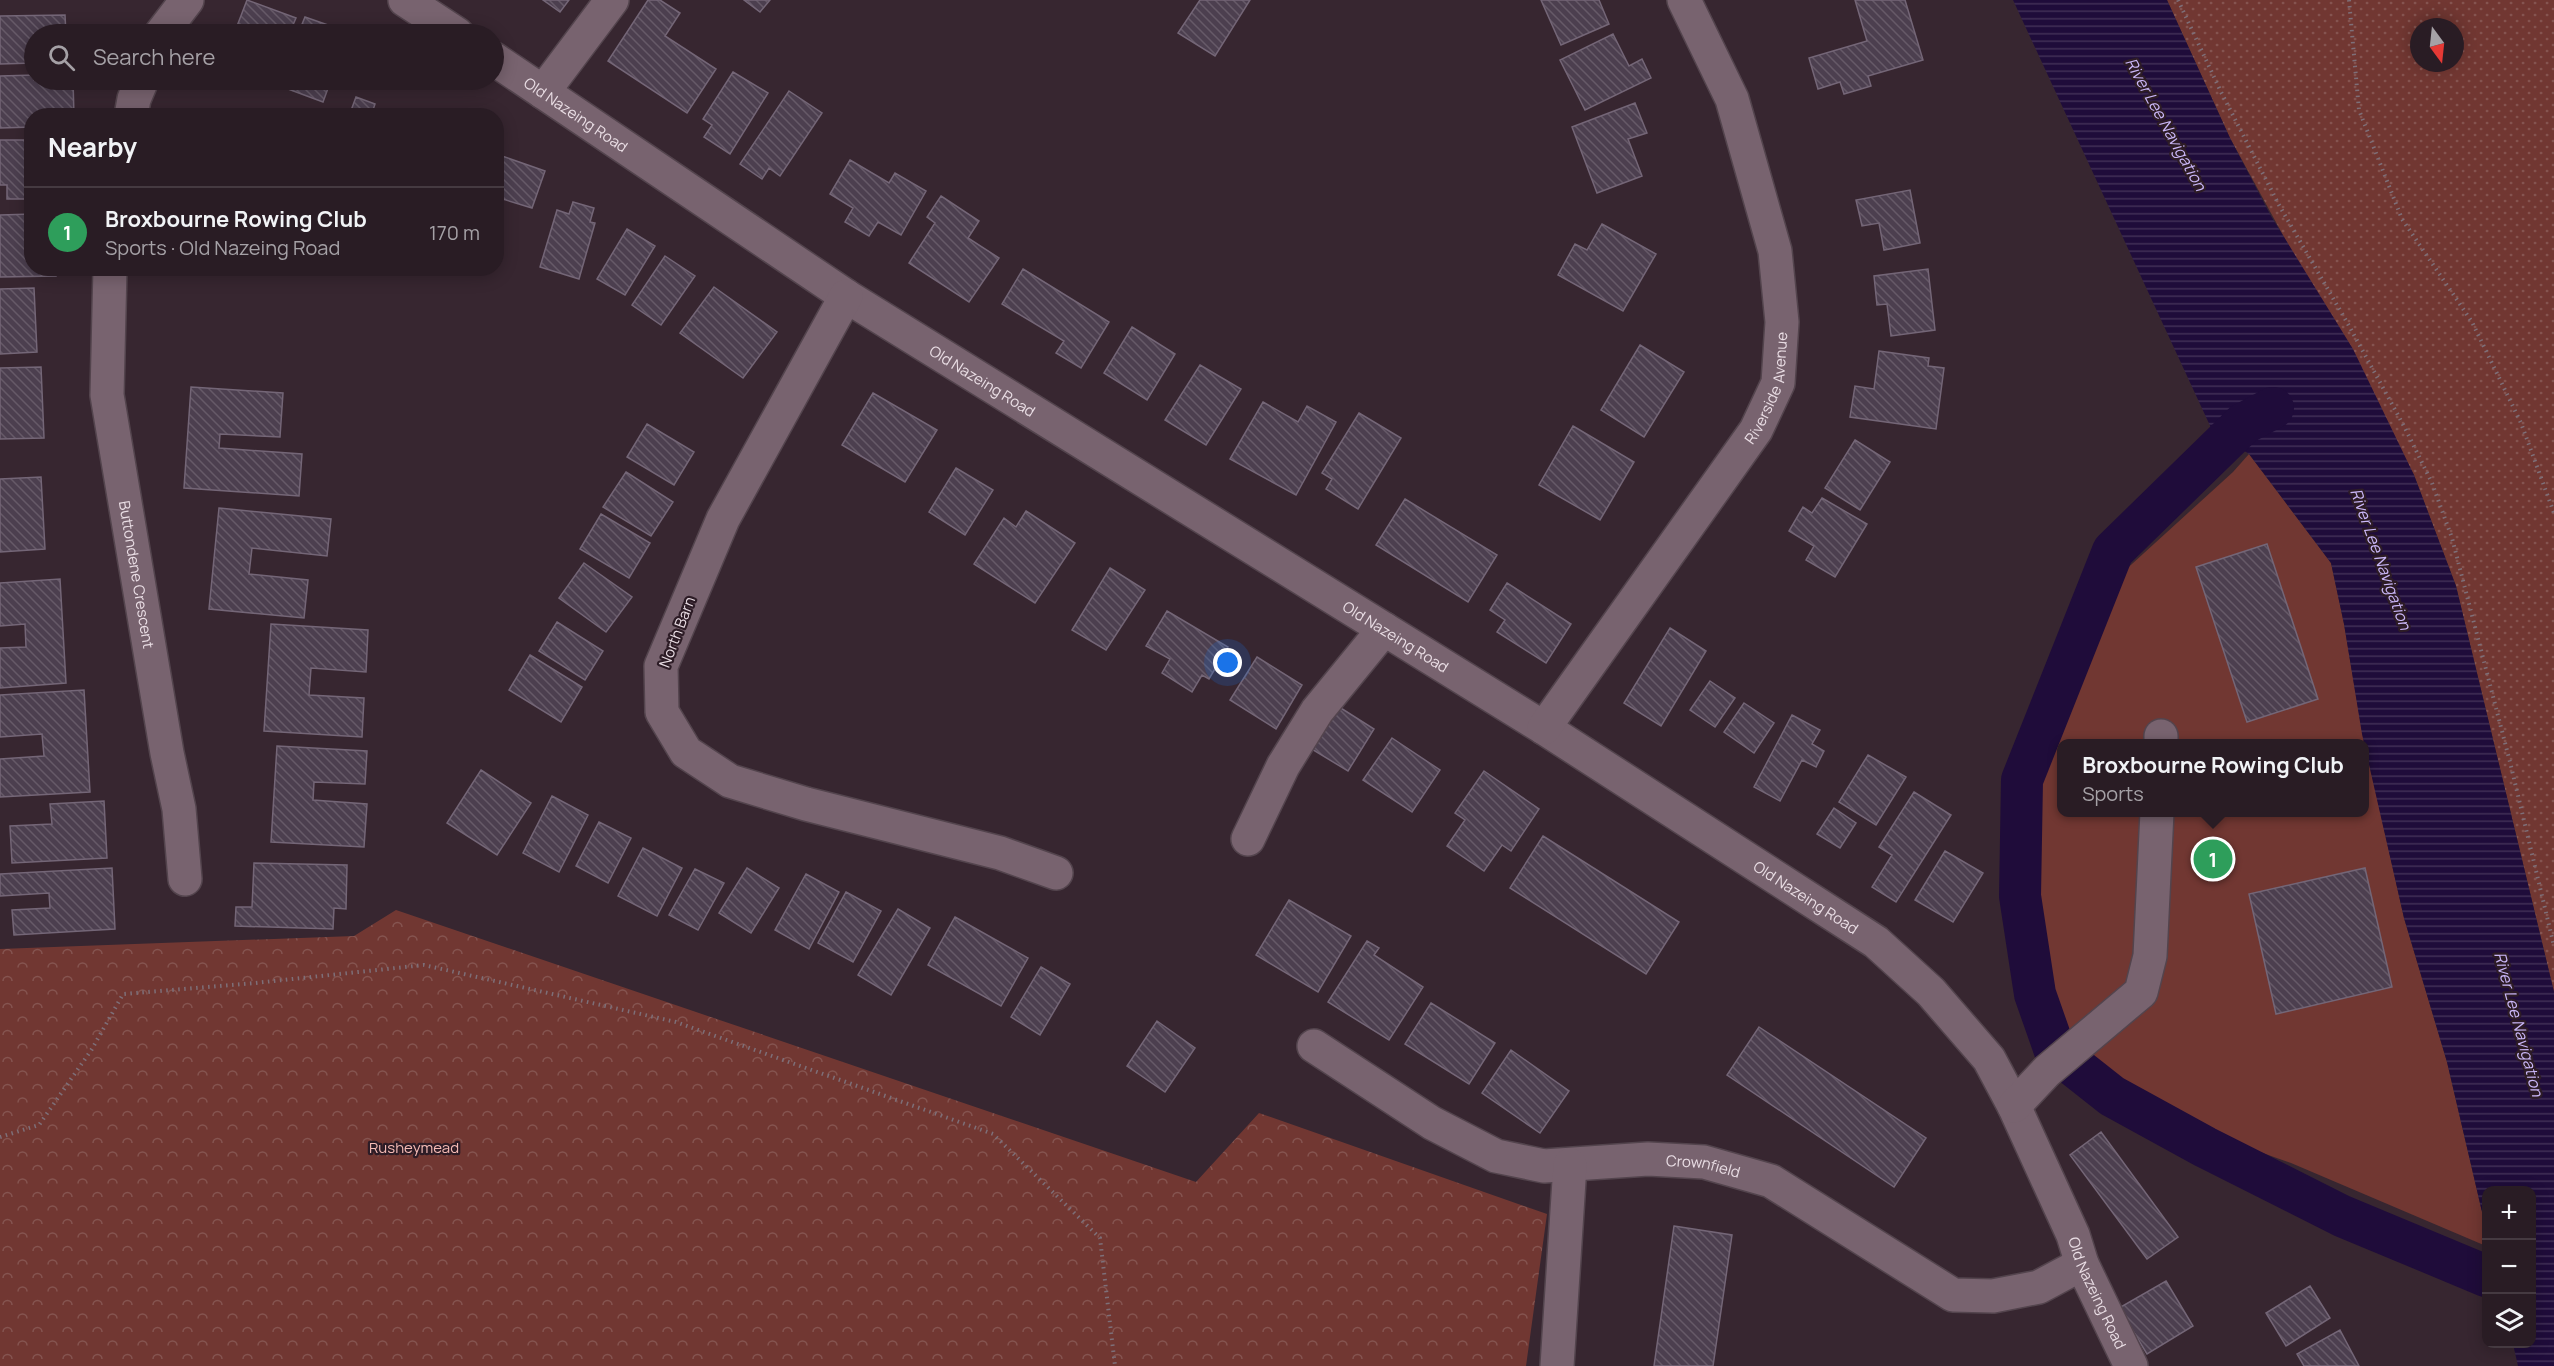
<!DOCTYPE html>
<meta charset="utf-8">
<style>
body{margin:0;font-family:Manrope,sans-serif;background:#352931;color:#f1f3f6}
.controls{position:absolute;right:18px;bottom:18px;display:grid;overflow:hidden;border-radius:12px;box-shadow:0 3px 15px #0003}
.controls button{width:54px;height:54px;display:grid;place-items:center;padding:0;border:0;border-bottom:2px solid #453a41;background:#291c24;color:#f1f3f6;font:30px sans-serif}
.compass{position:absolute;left:2410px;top:18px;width:54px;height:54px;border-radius:50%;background:#291c24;box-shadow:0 3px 15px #0003;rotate:165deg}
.you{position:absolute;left:1228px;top:663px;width:21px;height:21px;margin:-15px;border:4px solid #fff;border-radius:50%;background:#1a73e8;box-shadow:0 0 0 9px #1a73e833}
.badge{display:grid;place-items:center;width:39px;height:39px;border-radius:50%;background:#68c4f0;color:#fff;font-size:20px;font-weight:700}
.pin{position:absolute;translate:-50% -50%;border:3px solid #fff;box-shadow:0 2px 6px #0006}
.popup{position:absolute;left:2057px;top:739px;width:312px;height:78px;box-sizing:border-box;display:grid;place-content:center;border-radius:12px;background:#291c24;filter:drop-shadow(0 2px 4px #0005);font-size:20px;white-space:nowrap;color:#a5a1a6}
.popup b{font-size:22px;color:#f1f3f6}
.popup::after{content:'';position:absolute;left:50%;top:100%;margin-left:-12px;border:12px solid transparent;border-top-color:#291c24}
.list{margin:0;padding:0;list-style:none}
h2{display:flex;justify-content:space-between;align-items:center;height:78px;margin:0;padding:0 24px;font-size:26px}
h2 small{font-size:20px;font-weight:400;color:#a5a1a6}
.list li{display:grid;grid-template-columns:39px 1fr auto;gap:18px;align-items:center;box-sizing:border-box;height:90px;padding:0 24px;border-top:2px solid #453a41}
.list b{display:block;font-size:22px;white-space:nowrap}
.list p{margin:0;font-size:20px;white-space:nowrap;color:#a5a1a6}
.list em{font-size:20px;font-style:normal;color:#a5a1a6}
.icon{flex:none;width:33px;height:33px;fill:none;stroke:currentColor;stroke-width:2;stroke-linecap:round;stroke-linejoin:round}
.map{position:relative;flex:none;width:2554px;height:1366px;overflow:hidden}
.search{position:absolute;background:#291c24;box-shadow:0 3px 15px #0003;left:24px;top:24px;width:480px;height:66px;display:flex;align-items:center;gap:15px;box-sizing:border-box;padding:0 21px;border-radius:33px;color:#a5a1a6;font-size:22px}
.panel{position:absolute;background:#291c24;box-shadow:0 3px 15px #0003;left:24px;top:108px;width:480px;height:168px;border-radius:24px}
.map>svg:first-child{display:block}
</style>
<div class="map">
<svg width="2554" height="1366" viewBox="0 0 2554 1366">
<defs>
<pattern id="green-dots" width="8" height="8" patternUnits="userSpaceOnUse" patternTransform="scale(1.5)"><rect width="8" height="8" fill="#713732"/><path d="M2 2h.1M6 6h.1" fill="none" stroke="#855450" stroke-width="1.8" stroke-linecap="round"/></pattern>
<pattern id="forest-crowns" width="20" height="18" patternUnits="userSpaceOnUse" patternTransform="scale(1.5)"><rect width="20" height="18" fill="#713732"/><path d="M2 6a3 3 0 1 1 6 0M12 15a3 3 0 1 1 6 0" fill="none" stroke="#855450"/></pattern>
<pattern id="water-rules" width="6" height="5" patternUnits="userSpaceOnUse" patternTransform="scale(1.5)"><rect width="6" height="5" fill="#1f0c3a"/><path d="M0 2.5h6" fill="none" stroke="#402f56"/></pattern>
<pattern id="building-back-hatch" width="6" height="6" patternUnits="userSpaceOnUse" patternTransform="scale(1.5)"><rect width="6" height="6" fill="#4c3f4f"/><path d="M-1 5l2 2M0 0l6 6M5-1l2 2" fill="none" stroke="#665a68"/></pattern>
</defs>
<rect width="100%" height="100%" fill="#372630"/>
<path fill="url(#green-dots)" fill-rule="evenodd" d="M2167,0H2554V992L2456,586L2414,475L2230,138ZM2419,27H2455V63H2419Z"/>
<path fill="url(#forest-crowns)" d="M396,910L1196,1182L1259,1113L1547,1214L1526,1366H0V949L354,936Z"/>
<path fill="#713732" d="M2249,454L2331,563L2344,624L2364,743L2062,744V812H2364L2365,744L2404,918L2447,1062L2486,1229V1246L2291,1163L2212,1135L2065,1042L2043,981L2035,902L2033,816L2050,737L2121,574L2233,472Z"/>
<path fill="url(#water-rules)" d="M2013,0H2167L2230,138L2271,216L2353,349L2414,475L2456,586L2554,992V1366H2518L2513,1344H2532V1190H2486V1229L2447,1062L2404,918L2362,734L2344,624L2331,563L2249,454L2212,430Z"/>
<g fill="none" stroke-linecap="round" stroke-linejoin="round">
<path stroke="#1f0c3a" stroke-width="42" d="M2273,408L2243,424L2113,551L2022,780L2020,896L2035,994L2055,1051L2112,1096L2205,1147L2342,1216L2486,1276"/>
</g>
<path fill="url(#building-back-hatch)" stroke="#746677" stroke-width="1.5" d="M247,0L296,18L289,34H234Z
M543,0H569L560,12Z
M648,0H660L680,13L665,36L716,69L687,113L608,61Z
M744,0H770L760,12Z
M1200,0H1250L1215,56L1178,33Z
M1541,0H1599L1609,24L1561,45Z
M1855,0H1905L1923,60L1868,76L1871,86L1844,94L1840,82L1818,89L1809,58L1867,41Z
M65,15L66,34H34V63L0,64V16Z
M305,17L348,32L347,34H298Z
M1613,34L1629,66L1642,59L1651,78L1585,110L1560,60Z
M733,72L768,93L730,154L704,137L712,125L703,119Z
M34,75V80H73L74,116H32V127L0,128V76Z
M282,80H331L323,102L280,86Z
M789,91L822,113L780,176L769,168L762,179L740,164Z
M356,97L375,104L371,116H349Z
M1635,103L1647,133L1628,139L1642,176L1597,193L1572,127Z
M0,140H32V199H7V185H0Z
M502,156L545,171L532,208L496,197V173Z
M850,160L889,183L895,173L926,191L901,235L878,222L869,236L845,222L853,208L830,194Z
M1910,190L1920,243L1884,250L1879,223L1862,226L1856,200Z
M941,196L979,221L968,238L999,258L969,302L909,263L935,223L927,217Z
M573,202L594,208L590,222L595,223L579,279L540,267L557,210L569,214Z
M32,214V268H56V276L0,277V215Z
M1602,224L1656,254L1623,311L1558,275L1575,244L1587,250Z
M627,229L655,246L625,295L597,279Z
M665,256L695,276L661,325L632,305Z
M1023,269L1109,322L1081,368L1056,353L1064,341L1002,304Z
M1928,269L1935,330L1891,336L1887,304L1877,305L1874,276Z
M714,287L777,332L743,378L680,333Z
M34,288L37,352L0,354V289Z
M1132,327L1175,354L1147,400L1104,373Z
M1640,345L1684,372L1644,437L1601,410Z
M1879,351L1929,358L1928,366L1944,368L1936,429L1850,417L1855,386L1874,389Z
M1200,365L1241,389L1206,445L1165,420Z
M41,367L44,438L0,439V368Z
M191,387L283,393L280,437L220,434L219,448L302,454L299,496L184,488Z
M873,393L937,430L905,482L842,445Z
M1263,402L1298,422L1307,406L1336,422L1296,495L1230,459Z
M1359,413L1401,438L1358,509L1326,489L1332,479L1322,473Z
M647,424L694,452L674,485L627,457Z
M1573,426L1634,462L1600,520L1539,485Z
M1855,440L1890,462L1860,510L1825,488Z
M956,468L993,490L965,535L929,512Z
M626,472L673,502L651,536L603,507Z
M41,477L45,549L0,552V479Z
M1822,498L1867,524L1835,577L1806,560L1814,546L1789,531L1803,507L1812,513Z
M1405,499L1497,555L1468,602L1376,545Z
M219,508L331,519L327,556L252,548L249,574L308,580L304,618L209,609Z
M1026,511L1075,543L1035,603L974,564L1004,518L1016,527Z
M601,514L650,543L629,578L580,549Z
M2267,544L2318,699L2247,722L2196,567Z
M584,563L632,597L606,632L559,598Z
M1110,568L1145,590L1106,650L1072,630Z
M60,579L66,683L0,688V648L26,647L25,624L0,626V583Z
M1507,583L1571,624L1546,663L1497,632L1505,620L1490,610Z
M1167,611L1228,647L1209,679L1202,675L1192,692L1162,673L1170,659L1146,646Z
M557,622L603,651L585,680L539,651Z
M271,624L368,630L366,672L311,668L309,695L364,698L362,737L264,731Z
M1670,628L1706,651L1661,726L1624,703Z
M530,655L582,687L561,722L509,690Z
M1257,657L1302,685L1276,729L1230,700Z
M1710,681L1735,698L1715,727L1690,710Z
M84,690L90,792L0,797V759L44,756L42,734L0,737V695Z
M1744,703L1774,723L1754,753L1724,732Z
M1336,705L1374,729L1348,771L1310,748Z
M1792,715L1820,730L1812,744L1824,751L1816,767L1802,760L1780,801L1754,787Z
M1392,738L1440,770L1412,812L1363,780Z
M277,746L367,751L365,784L314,782L313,800L367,804L364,847L271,842Z
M1868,755L1906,777L1876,825L1839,802Z
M481,770L531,803L497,855L447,823Z
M1484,771L1539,809L1511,851L1502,845L1484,871L1447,846L1465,820L1455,813Z
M1914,792L1951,815L1896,902L1872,887L1892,855L1879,847Z
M552,796L588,815L559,872L523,853Z
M104,801L107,858L12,863L10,826L52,824L50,804Z
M1834,808L1856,823L1840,848L1817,834Z
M599,822L631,838L608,883L576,866Z
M1543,836L1679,922L1646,974L1510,888Z
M643,848L682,868L657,916L618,896Z
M1945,851L1983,873L1953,922L1915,900Z
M254,863L347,865L346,909L334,908L333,929L235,926L236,907H252Z
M112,868L115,929L14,935L12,910L50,908L49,893L0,896V874Z
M747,868L779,888L751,933L719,913Z
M2365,868L2392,987L2276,1014L2249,894Z
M695,869L724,883L698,930L669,915Z
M806,874L839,892L809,949L775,930Z
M846,892L881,911L853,962L818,943Z
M1289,900L1351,936L1318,992L1256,955Z
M898,909L930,928L891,995L858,975Z
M955,917L1028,958L1001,1006L928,965Z
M1367,941L1379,948L1374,955L1423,987L1389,1040L1328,1002Z
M1041,967L1070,984L1040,1035L1011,1017Z
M1431,1003L1495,1043L1469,1084L1405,1044Z
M1157,1021L1195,1048L1165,1092L1127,1066Z
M1759,1027L1926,1138L1894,1187L1727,1075Z
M1511,1050L1569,1091L1540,1133L1482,1093Z
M2101,1132L2178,1237L2147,1259L2070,1155Z
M1674,1226L1732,1235L1713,1366H1654Z
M2166,1281L2193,1326L2147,1354L2119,1308Z
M2310,1286L2330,1318L2286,1346L2266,1313Z
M2340,1330L2359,1366H2304L2297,1354Z"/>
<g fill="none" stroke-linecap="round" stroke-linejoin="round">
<g stroke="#53444d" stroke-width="36">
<g id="minor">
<path d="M405,0L457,34"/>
<path d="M161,34L187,0"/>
<path id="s1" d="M494,59L846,296L1544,728L1876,942L1931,992L1989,1059L2014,1106L2073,1235L2082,1264L2131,1366"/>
<path d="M543,92L612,0"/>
<path d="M131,116L134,99L142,80"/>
<path id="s2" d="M110,268L107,395L167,753L179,809L185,879"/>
<path d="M846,296L723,519L661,666L662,712L686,752L730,781L806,804L1000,853L1056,873"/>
<path id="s3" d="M1544,728L1756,430L1778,383L1782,322L1775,251L1732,99L1684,0"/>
<path d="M2161,744V736"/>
<path d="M1248,839L1283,766L1317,711L1384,629"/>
<path id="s4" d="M1314,1046L1432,1123L1496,1156L1544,1166L1648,1159L1704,1162L1771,1181L1953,1295L1993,1296L2039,1287L2082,1264"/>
<path d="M2014,1106L2047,1071L2141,992L2150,956L2157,812"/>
<path d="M1557,1366L1570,1165"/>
</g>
</g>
<path stroke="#7e6f78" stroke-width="4" stroke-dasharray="1.5 4.5" stroke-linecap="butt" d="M2178,0L2221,92L2279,205L2348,324L2405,428L2432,483L2452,538L2510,762L2554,946
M2349,0L2359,110L2402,219L2472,322L2521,423L2554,513
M0,1137L39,1125L92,1049L123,994L255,983L424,965L676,1022L993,1134L1100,1238L1115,1366"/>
<use href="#minor" stroke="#78636f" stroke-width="33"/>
</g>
<g text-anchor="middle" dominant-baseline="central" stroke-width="4.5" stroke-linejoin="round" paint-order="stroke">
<g font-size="15" fill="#eadee5" stroke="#2d1c26">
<text stroke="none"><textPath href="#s1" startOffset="99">Old Nazeing Road</textPath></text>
<text stroke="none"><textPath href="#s1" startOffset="585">Old Nazeing Road</textPath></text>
<text stroke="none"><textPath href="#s3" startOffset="410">Riverside Avenue</textPath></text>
<text stroke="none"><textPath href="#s2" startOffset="309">Buttondene Crescent</textPath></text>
<text transform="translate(677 632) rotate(-69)">North Barn</text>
<text stroke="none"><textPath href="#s1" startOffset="1071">Old Nazeing Road</textPath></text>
<text stroke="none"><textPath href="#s1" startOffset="1557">Old Nazeing Road</textPath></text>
<text stroke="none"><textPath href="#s4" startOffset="422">Crownfield</textPath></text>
<text stroke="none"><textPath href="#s1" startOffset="2061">Old Nazeing Road</textPath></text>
</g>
<g font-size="15" fill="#f5bbb5" stroke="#2d1c26">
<text x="414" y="1147">Rusheymead</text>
</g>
<g font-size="16" font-style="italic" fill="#cab7f8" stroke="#2d1c26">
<text transform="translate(2166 124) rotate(61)">River Lee Navigation</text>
<text transform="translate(2381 559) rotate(70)">River Lee Navigation</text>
<text transform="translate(2519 1024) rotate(75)">River Lee Navigation</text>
</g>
</g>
</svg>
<div class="controls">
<button>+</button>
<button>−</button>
<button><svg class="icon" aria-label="layers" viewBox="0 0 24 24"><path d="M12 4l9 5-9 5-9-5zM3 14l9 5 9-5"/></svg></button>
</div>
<svg class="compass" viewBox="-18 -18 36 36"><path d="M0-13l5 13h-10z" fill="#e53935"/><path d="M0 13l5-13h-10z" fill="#a5a1a6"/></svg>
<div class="you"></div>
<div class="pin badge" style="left:2213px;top:859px;background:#2e9e5b">1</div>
<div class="popup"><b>Broxbourne Rowing Club</b>Sports</div>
<div class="search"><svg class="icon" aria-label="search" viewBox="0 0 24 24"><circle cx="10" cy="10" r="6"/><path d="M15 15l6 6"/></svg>Search here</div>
<section class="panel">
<h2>Nearby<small></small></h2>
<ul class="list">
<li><span class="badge" style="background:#2e9e5b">1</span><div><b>Broxbourne Rowing Club</b><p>Sports · Old Nazeing Road</p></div><em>170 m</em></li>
</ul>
</section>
</div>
